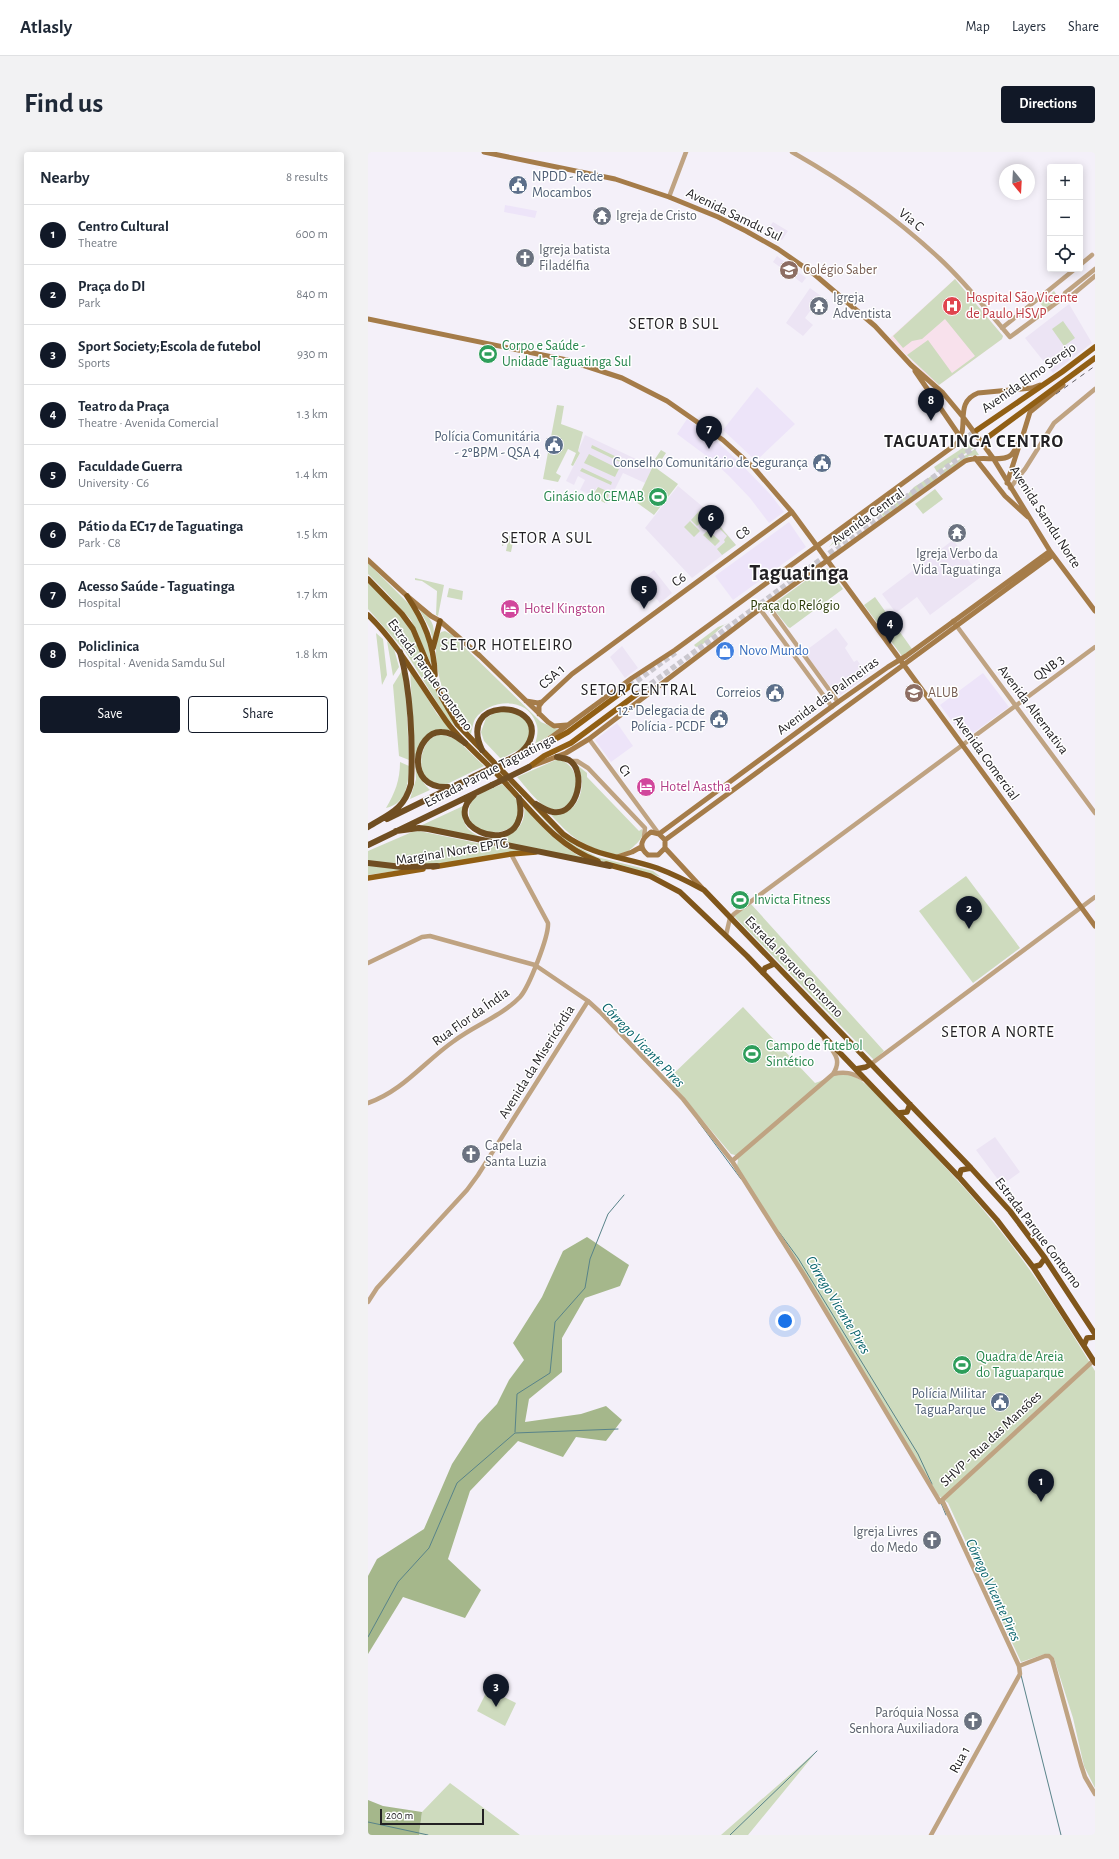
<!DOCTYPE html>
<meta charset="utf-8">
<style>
body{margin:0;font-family:"Alegreya Sans",sans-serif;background:#f2f2f3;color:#1f2937}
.controls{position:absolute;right:12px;top:12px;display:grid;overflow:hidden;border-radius:4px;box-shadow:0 2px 10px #0003}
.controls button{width:36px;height:36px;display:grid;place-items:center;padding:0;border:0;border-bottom:1px solid #e0e1e3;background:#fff;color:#1f2937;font:20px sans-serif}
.compass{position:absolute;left:631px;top:12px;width:36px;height:36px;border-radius:50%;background:#fff;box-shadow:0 2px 10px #0003;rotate:162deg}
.scale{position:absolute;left:12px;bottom:10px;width:104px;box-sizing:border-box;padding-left:4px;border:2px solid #232124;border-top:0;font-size:11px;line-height:14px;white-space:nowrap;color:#232124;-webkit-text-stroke:3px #fff;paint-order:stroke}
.you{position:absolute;left:417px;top:1169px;width:14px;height:14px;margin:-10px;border:3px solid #fff;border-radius:50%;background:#1a73e8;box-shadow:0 0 0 6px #1a73e833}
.badge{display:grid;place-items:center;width:26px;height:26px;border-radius:50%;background:#111827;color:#fff;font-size:13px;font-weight:700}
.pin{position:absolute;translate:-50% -33px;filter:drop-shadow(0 1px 2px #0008)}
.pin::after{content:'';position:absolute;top:21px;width:14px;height:12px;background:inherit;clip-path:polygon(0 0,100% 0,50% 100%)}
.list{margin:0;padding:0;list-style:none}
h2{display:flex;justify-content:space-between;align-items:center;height:52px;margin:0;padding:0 16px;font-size:17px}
h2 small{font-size:13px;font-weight:400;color:#747a83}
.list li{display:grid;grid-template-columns:26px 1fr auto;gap:12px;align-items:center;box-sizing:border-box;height:60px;padding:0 16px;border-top:1px solid #e0e1e3}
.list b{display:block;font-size:15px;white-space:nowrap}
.list p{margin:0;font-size:13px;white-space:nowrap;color:#747a83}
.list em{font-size:13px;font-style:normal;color:#747a83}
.actions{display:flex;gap:8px;padding:12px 16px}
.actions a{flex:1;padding:9px 0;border:1px solid #111827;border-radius:4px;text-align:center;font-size:14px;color:#111827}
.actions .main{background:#111827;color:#fff}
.icon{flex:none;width:22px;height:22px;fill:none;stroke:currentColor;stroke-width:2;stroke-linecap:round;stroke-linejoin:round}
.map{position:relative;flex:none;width:727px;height:1683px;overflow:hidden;border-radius:4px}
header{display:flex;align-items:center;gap:24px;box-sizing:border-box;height:56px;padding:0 20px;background:#fff;border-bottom:1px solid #e0e1e3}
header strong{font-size:19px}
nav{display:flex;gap:22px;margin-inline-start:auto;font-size:14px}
.intro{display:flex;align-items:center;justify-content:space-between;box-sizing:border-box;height:96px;padding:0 24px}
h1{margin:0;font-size:28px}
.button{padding:10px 18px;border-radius:4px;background:#111827;color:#fff;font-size:14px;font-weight:700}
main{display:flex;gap:24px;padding:0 24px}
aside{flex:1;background:#fff;border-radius:4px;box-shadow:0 2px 10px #0003}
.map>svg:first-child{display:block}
</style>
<header>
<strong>Atlasly</strong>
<nav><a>Map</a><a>Layers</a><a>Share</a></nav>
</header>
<div class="intro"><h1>Find us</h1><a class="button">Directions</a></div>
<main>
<aside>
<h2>Nearby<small>8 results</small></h2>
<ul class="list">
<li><span class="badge">1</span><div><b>Centro Cultural</b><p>Theatre</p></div><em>600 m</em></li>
<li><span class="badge">2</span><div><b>Praça do DI</b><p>Park</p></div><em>840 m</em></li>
<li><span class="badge">3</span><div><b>Sport Society;Escola de futebol</b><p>Sports</p></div><em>930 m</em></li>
<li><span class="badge">4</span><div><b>Teatro da Praça</b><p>Theatre · Avenida Comercial</p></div><em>1.3 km</em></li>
<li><span class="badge">5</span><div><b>Faculdade Guerra</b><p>University · C6</p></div><em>1.4 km</em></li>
<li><span class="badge">6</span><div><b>Pátio da EC17 de Taguatinga</b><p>Park · C8</p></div><em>1.5 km</em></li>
<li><span class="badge">7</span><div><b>Acesso Saúde - Taguatinga</b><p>Hospital</p></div><em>1.7 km</em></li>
<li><span class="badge">8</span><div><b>Policlinica</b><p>Hospital · Avenida Samdu Sul</p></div><em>1.8 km</em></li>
</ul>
<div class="actions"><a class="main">Save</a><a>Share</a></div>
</aside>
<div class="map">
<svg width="727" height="1683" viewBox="0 0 727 1683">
<rect width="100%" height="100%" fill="#f4f0f9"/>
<path fill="#ede4f9" d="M137,53L169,59L167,66L136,60Z
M389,235L427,272L388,309L355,278Z
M319,267L342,283L369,308L402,342L416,360L401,371L382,346L361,324L344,308L309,282Z
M421,370L438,395L365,448L347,424Z
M615,521L641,555L597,587L572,553Z
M249,571L265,594L243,610L227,588Z"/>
<path fill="#ece4f4" d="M405,70L420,79L414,88L399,79Z
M409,104L438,126L434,131L405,110Z
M442,136L453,144L437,166L445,173L435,184L418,171Z
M701,152L724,191L685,221L657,186Z
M217,283L285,315L277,331L255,321L246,339L249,340L246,346L243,344L239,352L237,351L241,343V340L229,335L224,344L212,338L217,328L210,324L206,333L198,329L212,301L210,299Z
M310,334L341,360L368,393L324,426L277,376Z
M585,388L613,425L562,463L549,445L528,461L514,442Z
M286,418L304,441L292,451L273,428Z
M468,476L480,492L477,496L486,510L489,508L500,523L470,545L436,500Z
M254,494L270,516L257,526L242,505Z
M627,985L652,1020L634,1033L608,998Z"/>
<path fill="#f8e1ec" d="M587,127L635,184L634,187L571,233L563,228L522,186Z"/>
<path fill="#cedbbe" d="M587,127L635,184L634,187L571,233L539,203L560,188L584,221L607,204L577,167L554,187L544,189L535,196L525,184Z
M686,139L691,146L677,157L672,151Z
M695,169L707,186L696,194L684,177Z
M189,253L196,254L193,272L215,280L210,299L212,301L205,314L203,313L208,301L200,297L188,321L193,324L190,330L175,327Z
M602,291L606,296C597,302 577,313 571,320H569L566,315Z
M224,293L255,308L254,311L223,296Z
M607,297L611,303L601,304L572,325L574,319Z
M293,298L298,301L288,316L310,332L286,363L268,350L285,314L283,313Z
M221,302L251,317L247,325L216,311Z
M214,316L244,330L243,333L212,319Z
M565,323L569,327L506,371L515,365L514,362L533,347L539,343L546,335Z
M230,335L241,340L240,342L241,343L237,351L224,344Z
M567,337L575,347L555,362L547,352Z
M335,355L368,393L354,403L349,397L357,390L356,388L359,384L349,374L347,376L336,367L329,374L323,368Z
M498,365L470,394L467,390L461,395L465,390Z
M322,369L332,379L326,385L316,375Z
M340,378L352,389L347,394L335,383Z
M141,384L146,385L143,400L138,399L140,389H137L135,394H134L136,385L141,386Z
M0,411L45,456L57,477L64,514L43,468L18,440L0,422Z
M455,416L461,417L475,437L422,476L420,475L404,455V453Z
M47,426L76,433L70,464L68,463L69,439L54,429L47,428Z
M0,430L41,471L81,563L185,673L206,693L229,705L285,719L293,725L229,708L205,695L183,675L141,629L78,565L37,499L0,457Z
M81,436L95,439L94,448L79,445Z
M507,445L544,497L534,504L496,453Z
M50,455C63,467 68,471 65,489L62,477Z
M366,469L356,473L335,492L328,495L326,493L350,475Z
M77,479L84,483L173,570L191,578L167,592C169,585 171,578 168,571C159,544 122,547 107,567C105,571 104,577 103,582C95,573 87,565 82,555C73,539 61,495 73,480Z
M8,481L15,487L19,523L14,533Z
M19,489L26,497L31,515L25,524Z
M35,517L38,539L41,608L31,604L25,533Z
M42,518L69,562L84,578H71L53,592C50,613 46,622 62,638L42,647L48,627Z
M130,559L150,561L160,570L162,585L154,596L133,607L116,589L113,580L118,566Z
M72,582L88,587L116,614L77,633C72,632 65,631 61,629C50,621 52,601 59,591C62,586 67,584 72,582Z
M190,607C224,617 205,671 177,654C167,648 158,635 149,625Z
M32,610L41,614C40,633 39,651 18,656C27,641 32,628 32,610Z
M209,613L219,621V625L271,679L274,677C276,683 272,689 267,693C255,706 248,704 234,699C208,690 201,682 183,663C210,665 221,634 209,613Z
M134,632C139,637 145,643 149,649C150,651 150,655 150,658C154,686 101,689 101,661C101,654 103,648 109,644C116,639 126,636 134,632Z
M156,653L196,694L209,703L228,710L52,674L95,654C95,658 94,663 95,666C100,696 162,694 156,653Z
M51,679L129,695L161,699L0,723V699L44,680Z
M598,724L652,796L605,831L551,759Z
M383,752L516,899L506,908L366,764Z
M375,855L447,931C456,928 469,920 479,922C498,926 519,954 533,969C569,1006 606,1044 638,1086C671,1128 699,1173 727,1219V1636L716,1614L705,1566L686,1506L682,1502H677L653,1510L580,1351L570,1343L369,1014L370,1008L367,1003L363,1002L300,927Z
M120,1537L148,1551L137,1574L109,1559Z
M449,1599L380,1683H353Z
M82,1631L152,1683H51L54,1660Z"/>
<path fill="#a5b78b" d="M219,1085L261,1113L252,1134L217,1146L194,1186V1220L161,1247L157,1270L213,1262L238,1254L254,1268L238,1289L208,1285L195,1305L150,1289L102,1339L80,1407L113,1438L97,1466L35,1445L0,1502V1424L9,1407L56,1377L84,1312L110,1272L129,1252L141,1228L156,1208L145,1191L174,1145L195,1099Z
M0,1648L15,1654L54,1660L51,1683H0Z"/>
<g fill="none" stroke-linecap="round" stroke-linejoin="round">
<path stroke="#588389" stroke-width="1" d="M330,969L373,1027
M411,1080L430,1106L550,1302L564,1332
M147,1280L149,1242L182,1221L187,1170L217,1136L222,1107L240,1062L256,1043
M573,1351L578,1363
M0,1485L30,1430L61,1396L89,1331L147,1281L250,1277
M653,1523L693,1683
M0,1670L60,1683
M362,1683L449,1599"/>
<path stroke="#cac7ce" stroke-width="5.5" stroke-dasharray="5.5 3" stroke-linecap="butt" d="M587,294L609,278
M262,534L308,500
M269,542L616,288"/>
<path stroke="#bfa382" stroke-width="4.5" d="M424,0C477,30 527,65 571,106C597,130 619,158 642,185L695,146L703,144L727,124
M301,45L318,0
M712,113L724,103
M695,146L697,141L727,117
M634,176L707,117
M642,336L657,317L686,271L727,237
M399,452L470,550
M392,457L464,555
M585,469L727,661
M221,587L291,682
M203,609H209L220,616L277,676L276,685
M358,783L362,766L366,762L727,495
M0,811L54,785L62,784L167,813L220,849L232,860L315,947L364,1009L436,1123L572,1350L726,1208
M503,912L727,745
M465,922C477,919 484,921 495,927
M0,951C35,939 57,909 86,889C107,873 134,864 152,845C161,835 181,784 180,771L143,702
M364,1009L465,922C475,907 465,900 456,887
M0,1150L9,1136L99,1038L110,1023L220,849
M651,1514L677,1504H681L684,1507L713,1613L717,1625L727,1642
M563,1683L652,1522L651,1514L574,1348"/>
<path stroke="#a57c49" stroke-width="5" d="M116,0L247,27L301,45L350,65L378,79L410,97L446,122L507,174L543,213L575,241L595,265L625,306L682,399L727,459
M0,167L199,208L254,226L299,249L355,288L386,316L424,360L727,774
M547,219L593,286
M654,286L662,260L695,233
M607,306L637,344L660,365
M639,331L651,294
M0,408L39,444L63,464L72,469L112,504L180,570L186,574L199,573
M158,549L170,551L174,550
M171,562V554L174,550L204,522L424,360
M174,592L264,526L307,498L587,293C604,278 584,251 610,241L664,236L672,233
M164,614L198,601L221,587L392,457L597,309C611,303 635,311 643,303C648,298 651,290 654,284
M291,682L470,550L520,515L538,504L682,399
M297,688L685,403
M297,696L290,703H280C270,695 273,687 283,680L291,682L297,688V696L334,736
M249,705L264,700L273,695"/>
<path stroke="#915f14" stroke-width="5.5" d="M609,278L694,220L727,195
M616,288L727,206
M150,603L182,590L200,580L262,534
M161,615L176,604L203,591L269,542
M65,715L143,702L168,700
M0,726L55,717"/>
<path stroke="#80561b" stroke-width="5.5" d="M0,427L34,462L45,477L74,546L89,572L195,682C226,705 254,704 289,716C305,722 321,730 336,738L603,1016L642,1059L677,1106L727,1182
M39,444C56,469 66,492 67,523
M0,463C30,492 50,529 74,563C89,586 111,603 130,623C160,654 188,695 230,709
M65,496L72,469
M238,712L282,724L312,740L379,804L591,1025L629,1068L665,1115L727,1211
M395,821L397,816L406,812
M488,917L498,915L503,912
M530,961L539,960L542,952
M591,1025L593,1018L603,1016
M665,1115L672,1113L677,1106
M716,1193L719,1186L727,1185"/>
<path stroke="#704e22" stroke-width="6" d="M114,598C89,544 173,548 163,585C160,596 150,604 140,608
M80,635C35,637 47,578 74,580C83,580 90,586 97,591
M106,643C72,674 141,702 151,667C154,660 152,652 151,646
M168,652C173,655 179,659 185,660C210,664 219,619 201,608C197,606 193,606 189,605
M19,667L115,620
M0,675C21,662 36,658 43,632C45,592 43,538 32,500
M28,679L51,676L60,677L242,714
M0,693L124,633
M0,711L34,715L69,714"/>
<path stroke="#625f64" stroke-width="1" stroke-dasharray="5 5" stroke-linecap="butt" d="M688,242L727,214"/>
<path stroke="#704e22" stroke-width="6" d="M115,620L140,608
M124,633L161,615"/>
</g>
<defs>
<g id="civic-disc" transform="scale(1)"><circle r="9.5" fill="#5c6f8a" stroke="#fff"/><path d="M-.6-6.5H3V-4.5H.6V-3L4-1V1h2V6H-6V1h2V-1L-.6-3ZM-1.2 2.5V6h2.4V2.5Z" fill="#fff"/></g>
<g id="temple-disc" transform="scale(1)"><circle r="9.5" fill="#6b7280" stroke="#fff"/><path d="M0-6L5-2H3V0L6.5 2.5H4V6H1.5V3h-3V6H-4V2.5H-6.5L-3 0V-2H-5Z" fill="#fff"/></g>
<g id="church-disc" transform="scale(1)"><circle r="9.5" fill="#6b7280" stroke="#fff"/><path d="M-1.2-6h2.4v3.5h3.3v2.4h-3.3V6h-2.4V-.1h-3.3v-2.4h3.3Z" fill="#fff"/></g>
<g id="school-disc" transform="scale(1)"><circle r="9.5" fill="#8d6e63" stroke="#fff"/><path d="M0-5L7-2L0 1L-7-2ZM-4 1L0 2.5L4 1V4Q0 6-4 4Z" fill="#fff"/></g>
<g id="hospital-disc" transform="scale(1)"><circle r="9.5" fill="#e0444e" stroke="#fff"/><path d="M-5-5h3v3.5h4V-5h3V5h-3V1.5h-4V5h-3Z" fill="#fff"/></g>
<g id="stadium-disc" transform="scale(1)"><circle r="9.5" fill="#2e9e5b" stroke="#fff"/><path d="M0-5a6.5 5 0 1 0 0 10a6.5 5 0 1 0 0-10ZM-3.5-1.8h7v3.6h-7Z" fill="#fff"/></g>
<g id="hotel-disc" transform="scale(1)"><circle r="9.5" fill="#d1479c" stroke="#fff"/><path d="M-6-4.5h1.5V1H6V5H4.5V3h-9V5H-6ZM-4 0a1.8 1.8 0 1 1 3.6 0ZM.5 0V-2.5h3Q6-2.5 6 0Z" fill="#fff"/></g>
<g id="shop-disc" transform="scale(1)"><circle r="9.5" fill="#3f7fe0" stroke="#fff"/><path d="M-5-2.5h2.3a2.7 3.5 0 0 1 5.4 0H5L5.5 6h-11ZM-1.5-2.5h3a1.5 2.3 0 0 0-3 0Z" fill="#fff"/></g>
</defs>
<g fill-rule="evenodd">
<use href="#civic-disc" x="150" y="33"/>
<use href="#temple-disc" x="234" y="64"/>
<use href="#church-disc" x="157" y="106"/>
<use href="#school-disc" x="421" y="118"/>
<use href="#temple-disc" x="451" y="154"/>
<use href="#hospital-disc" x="584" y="154"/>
<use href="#stadium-disc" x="120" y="202"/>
<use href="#civic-disc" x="186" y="293"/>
<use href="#civic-disc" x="454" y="311"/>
<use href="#stadium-disc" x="290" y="345"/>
<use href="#temple-disc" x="589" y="381"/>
<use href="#hotel-disc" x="142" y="457"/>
<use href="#shop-disc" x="357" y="499"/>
<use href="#civic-disc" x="407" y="541"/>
<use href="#school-disc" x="546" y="541"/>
<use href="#civic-disc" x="351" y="567"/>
<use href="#hotel-disc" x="278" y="635"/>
<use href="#stadium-disc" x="372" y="748"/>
<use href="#stadium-disc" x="384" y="902"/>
<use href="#church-disc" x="103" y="1002"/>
<use href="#stadium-disc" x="594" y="1213"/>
<use href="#civic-disc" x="632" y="1250"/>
<use href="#church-disc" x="564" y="1388"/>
<use href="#church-disc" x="605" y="1569"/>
</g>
<g text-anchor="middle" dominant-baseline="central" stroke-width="3" stroke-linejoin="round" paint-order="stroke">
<g font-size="14" fill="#4e5e75" stroke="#fff" text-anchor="end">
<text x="164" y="25" text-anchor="start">NPDD - Rede<tspan x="164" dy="16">Mocambos</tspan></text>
<text x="172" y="285">Polícia Comunitária<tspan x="172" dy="16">- 2ºBPM - QSA 4</tspan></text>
<text x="440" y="311">Conselho Comunitário de Segurança</text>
<text x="393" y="541">Correios</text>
<text x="337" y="559">12ª Delegacia de<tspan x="337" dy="16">Polícia - PCDF</tspan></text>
<text x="618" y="1242">Polícia Militar<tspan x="618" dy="16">TaguaParque</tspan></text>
</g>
<g font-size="14" fill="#232124" stroke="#fff">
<text transform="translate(366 63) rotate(26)">Avenida Samdu Sul</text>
<text transform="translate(543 68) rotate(39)">Via C</text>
<text transform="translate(661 226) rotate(-35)">Avenida Elmo Serejo</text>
<text transform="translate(500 365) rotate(-36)">Avenida Central</text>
<text transform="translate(677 365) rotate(57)">Avenida Samdu Norte</text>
<text transform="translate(375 381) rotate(-37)">C8</text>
<text transform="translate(311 428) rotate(-36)">C6</text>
<text transform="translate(681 516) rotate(-36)">QNB 3</text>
<text transform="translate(62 523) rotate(54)">Estrada Parque Contorno</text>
<text transform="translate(184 525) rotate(-42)">CSA 1</text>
<text transform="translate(460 544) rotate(-36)">Avenida das Palmeiras</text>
<text transform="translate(665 558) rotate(53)">Avenida Alternativa</text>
<text transform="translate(618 606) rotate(54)">Avenida Comercial</text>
<text transform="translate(122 619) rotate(-27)">Estrada Parque Taguatinga</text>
<text transform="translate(257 619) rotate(54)">C1</text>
<text transform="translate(84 700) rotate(-9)">Marginal Norte EPTG</text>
<text transform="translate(426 815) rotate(46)">Estrada Parque Contorno</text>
<text transform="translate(103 865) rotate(-35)">Rua Flor da Índia</text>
<text transform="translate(169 910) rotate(-58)">Avenida da Misericórdia</text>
<text transform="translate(670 1081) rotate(53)">Estrada Parque Contorno</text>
<text transform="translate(623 1287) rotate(-43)">SHVP - Rua das Mansões</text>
<text transform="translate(592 1608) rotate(-61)">Rua 1</text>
</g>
<g font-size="14" fill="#5b616d" stroke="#fff" text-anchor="start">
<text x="248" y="64">Igreja de Cristo</text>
<text x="171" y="98">Igreja batista<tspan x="171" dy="16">Filadélfia</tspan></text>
<text x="465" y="146">Igreja<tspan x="465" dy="16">Adventista</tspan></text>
<text x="589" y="402" text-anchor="middle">Igreja Verbo da<tspan x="589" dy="16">Vida Taguatinga</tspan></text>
<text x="117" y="994">Capela<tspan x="117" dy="16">Santa Luzia</tspan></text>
<text x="550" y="1380" text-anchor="end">Igreja Livres<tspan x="550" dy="16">do Medo</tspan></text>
<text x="591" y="1561" text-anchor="end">Paróquia Nossa<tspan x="591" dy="16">Senhora Auxiliadora</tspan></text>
</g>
<g font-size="14" fill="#785e54" stroke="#fff" text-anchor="start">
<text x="435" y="118">Colégio Saber</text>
<text x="560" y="541">ALUB</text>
</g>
<g font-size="14" fill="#be3a42" stroke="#fff" text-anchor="start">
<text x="598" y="146">Hospital São Vicente<tspan x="598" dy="16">de Paulo HSVP</tspan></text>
</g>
<g font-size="14" fill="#27864d" stroke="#fff" text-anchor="start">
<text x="134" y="194">Corpo e Saúde -<tspan x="134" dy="16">Unidade Taguatinga Sul</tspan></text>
<text x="276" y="345" text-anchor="end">Ginásio do CEMAB</text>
<text x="386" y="748">Invicta Fitness</text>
<text x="398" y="894">Campo de futebol<tspan x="398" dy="16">Sintético</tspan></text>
<text x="608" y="1205">Quadra de Areia<tspan x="608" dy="16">do Taguaparque</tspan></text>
</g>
<g font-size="14" fill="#2b3b08" stroke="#fff">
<text x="427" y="454">Praça do Relógio</text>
</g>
<g font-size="14" fill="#b23c85" stroke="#fff" text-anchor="start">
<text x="156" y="457">Hotel Kingston</text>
<text x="292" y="635">Hotel Aastha</text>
</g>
<g font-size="14" fill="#366cbe" stroke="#fff" text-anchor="start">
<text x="371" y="499">Novo Mundo</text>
</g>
<g font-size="15" font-style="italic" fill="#09646c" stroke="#fff">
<text transform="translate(275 893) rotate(46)">Córrego Vicente Pires</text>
<text transform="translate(470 1153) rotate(59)">Córrego Vicente Pires</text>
<text transform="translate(625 1438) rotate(65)">Córrego Vicente Pires</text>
</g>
<g font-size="16" letter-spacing="1" fill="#232124" stroke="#fff">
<text x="306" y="172">SETOR B SUL</text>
<text x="179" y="386">SETOR A SUL</text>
<text x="139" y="493">SETOR HOTELEIRO</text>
<text x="271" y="538">SETOR CENTRAL</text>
<text x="630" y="880">SETOR A NORTE</text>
</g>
<g font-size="18" font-weight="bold" letter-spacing="1" fill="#232124" stroke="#fff">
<text x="606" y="290">TAGUATINGA CENTRO</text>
</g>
<g font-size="22" font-weight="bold" fill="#232124" stroke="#fff">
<text x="431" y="421">Taguatinga</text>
</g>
</g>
</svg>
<div class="controls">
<button>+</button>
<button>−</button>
<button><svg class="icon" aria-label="locate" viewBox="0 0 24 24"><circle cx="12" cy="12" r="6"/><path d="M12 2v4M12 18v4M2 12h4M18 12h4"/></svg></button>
</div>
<svg class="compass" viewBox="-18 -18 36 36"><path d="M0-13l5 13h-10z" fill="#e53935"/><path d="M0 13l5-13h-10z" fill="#747a83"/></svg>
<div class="scale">200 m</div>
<div class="you"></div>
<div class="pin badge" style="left:673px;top:1350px">1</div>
<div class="pin badge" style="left:601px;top:777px">2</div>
<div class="pin badge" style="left:128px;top:1555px">3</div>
<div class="pin badge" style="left:522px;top:492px">4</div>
<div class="pin badge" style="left:276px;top:457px">5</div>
<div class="pin badge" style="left:343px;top:386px">6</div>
<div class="pin badge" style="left:341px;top:297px">7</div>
<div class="pin badge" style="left:563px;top:269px">8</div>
</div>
</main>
